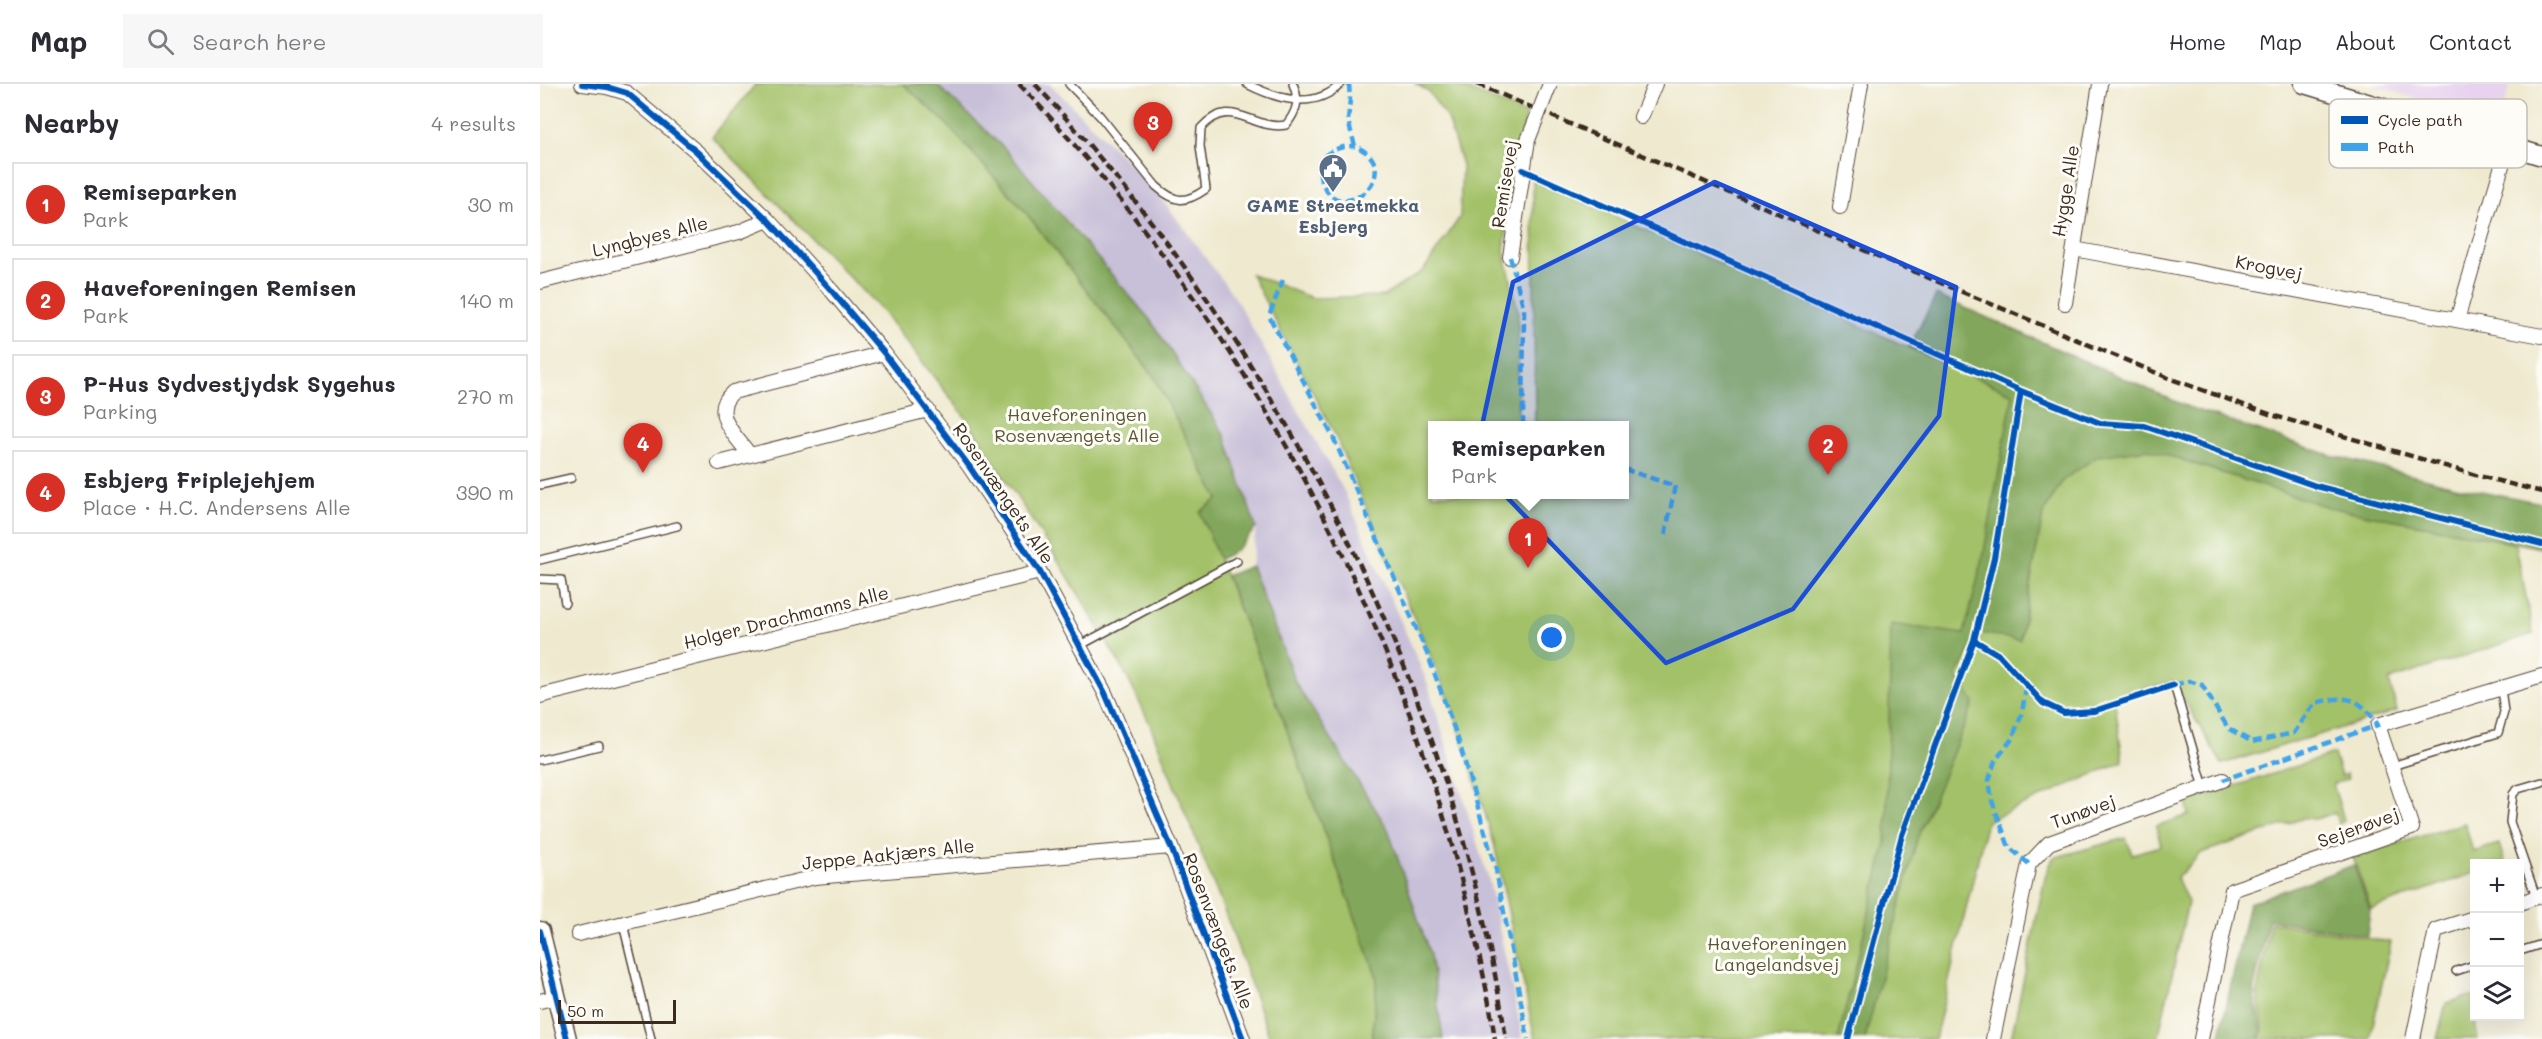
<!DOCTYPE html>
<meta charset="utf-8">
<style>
body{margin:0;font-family:Mali,sans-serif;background:#f7f7f7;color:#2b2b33}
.controls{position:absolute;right:18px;bottom:18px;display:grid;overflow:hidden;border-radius:0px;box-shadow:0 6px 24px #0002}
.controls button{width:54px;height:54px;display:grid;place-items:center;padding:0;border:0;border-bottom:2px solid #e1e1e2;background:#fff;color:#2b2b33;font:30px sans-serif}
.scale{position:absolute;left:18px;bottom:15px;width:118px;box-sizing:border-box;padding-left:6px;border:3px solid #3b2a1e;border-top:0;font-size:16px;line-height:21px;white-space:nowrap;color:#3b2a1e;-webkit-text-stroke:4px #fdfcf7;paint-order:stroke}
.you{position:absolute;left:1012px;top:554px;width:21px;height:21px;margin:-15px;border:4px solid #fff;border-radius:50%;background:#1a73e8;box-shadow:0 0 0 9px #1a73e833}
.badge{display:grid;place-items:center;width:39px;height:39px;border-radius:50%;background:#d93025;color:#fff;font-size:20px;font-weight:700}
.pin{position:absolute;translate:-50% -50px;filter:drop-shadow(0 2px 3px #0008)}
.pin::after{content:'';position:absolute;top:32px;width:21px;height:18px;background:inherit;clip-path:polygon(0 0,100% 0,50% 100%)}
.popup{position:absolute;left:888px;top:337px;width:201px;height:78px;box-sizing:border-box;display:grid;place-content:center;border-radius:0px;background:#fff;filter:drop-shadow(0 2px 4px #0005);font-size:20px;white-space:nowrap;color:#7c7c81}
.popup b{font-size:22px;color:#2b2b33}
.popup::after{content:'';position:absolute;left:50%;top:100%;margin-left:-12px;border:12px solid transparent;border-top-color:#fff}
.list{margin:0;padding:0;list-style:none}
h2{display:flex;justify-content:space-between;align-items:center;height:78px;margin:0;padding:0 24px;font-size:26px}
h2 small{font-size:20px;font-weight:400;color:#7c7c81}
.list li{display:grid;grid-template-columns:39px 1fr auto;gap:18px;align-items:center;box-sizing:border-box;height:84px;margin:0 12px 12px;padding:0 12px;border:2px solid #e1e1e2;border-radius:0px}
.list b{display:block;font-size:22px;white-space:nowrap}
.list p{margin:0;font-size:20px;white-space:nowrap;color:#7c7c81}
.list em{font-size:20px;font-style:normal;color:#7c7c81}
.icon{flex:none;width:33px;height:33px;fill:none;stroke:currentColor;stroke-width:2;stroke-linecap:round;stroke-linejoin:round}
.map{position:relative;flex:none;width:2002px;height:955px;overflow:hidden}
header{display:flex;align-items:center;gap:36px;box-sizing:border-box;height:84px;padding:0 30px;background:#fff;border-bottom:2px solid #e1e1e2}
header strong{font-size:28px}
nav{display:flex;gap:33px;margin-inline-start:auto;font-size:21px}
.search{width:420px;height:54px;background:#f7f7f7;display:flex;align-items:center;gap:15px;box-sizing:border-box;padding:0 21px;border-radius:0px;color:#7c7c81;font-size:22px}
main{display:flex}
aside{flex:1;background:#fff}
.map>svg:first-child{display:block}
</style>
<header>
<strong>Map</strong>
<div class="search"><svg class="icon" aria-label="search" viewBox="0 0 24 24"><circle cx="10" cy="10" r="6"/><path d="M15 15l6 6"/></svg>Search here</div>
<nav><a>Home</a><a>Map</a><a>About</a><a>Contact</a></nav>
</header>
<main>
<aside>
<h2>Nearby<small>4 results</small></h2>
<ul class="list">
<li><span class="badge">1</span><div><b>Remiseparken</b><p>Park</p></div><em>30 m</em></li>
<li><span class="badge">2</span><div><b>Haveforeningen Remisen</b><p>Park</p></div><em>140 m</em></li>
<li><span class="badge">3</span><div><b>P-Hus Sydvestjydsk Sygehus</b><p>Parking</p></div><em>270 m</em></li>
<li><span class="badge">4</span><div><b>Esbjerg Friplejehjem</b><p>Place · H.C. Andersens Alle</p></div><em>390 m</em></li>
</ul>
</aside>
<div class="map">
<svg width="2002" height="955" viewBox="0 0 2002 955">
<rect width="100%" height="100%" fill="#fdfcf7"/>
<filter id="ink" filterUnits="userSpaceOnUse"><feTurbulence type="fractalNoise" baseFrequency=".0167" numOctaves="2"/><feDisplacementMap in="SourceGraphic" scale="12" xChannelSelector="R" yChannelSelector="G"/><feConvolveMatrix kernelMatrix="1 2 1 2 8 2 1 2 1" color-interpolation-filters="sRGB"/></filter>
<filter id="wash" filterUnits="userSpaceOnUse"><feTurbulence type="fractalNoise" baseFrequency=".008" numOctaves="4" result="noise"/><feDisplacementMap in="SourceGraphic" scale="24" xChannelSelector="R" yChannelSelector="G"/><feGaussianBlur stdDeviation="1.35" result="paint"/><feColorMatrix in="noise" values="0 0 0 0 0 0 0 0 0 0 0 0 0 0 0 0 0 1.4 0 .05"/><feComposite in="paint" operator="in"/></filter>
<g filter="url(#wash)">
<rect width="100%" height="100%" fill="#efe9cf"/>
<path fill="#e7d2ef" d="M1829,0H1971L1958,39Z"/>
<path fill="#c8bfd8" d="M396,0H510L614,104L694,212L804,407L886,595L949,797L983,955H903L890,871L848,745L756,600L711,482L716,444L544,156L465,65Z"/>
<path fill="#a3c168" stroke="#6f7643" stroke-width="1.5" d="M216,0H363L404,37L483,125L613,291L678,415L660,428L738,622L837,893L832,955H730L691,844L609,638L583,585L525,487L423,330L339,223L172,53Z
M876,0H914L986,30L972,100L964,166L978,227V341L892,342V410H1084V342L995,341L993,96L1473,310L1976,461L1993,550L1849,596L1857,627L1682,680L1633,597L1574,612L1583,677L1447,737L1395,955H995L954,759L912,622L794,349L711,190L772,214L844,212L883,187L920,133L922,81L907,34L888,7Z
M1794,670L1801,692L1807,690L1808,695L1793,700L1804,736L1799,740L1795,729L1775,735L1764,734L1661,769L1637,794L1648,818L1618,955H1471L1505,793L1513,774L1586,754L1592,770L1621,762L1616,742L1649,731L1646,718Z
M1925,739L1933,768L1959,760L1965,779L1934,780V789L1831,825L1813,773Z
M1731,838L1851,858L1830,955H1720L1723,945L1717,907Z
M1934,911V932L1938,955H1897L1906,919Z"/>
<path fill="#82a75c" stroke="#5e683d" stroke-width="1.5" d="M363,0H396L465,65L611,237L685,351L716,444L695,467L679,475L660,428L678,415L613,291L483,125L404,37Z
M1396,211L1648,323L1790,371L1915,402L2002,419V464L1788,423L1608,365L1558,372L1523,396L1503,430L1480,556L1441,549L1416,592L1434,618L1377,755L1325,955H1298L1346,759L1351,540L1424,550L1443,474L1473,310L1369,263Z
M711,482L756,600L848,745L890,871L903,955H832L837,893L738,622L686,492Z
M1814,781L1830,826L1827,852L1729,835L1713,907L1722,948L1719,955H1679L1709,819Z"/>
</g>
<g filter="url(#ink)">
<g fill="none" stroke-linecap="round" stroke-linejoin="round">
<g stroke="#564739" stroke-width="10">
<path id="service" d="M529,0L560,32L616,102C635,119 645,120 666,105L660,62L661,44C692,10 711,47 746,41C757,27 760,17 753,0
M707,0C737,15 773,27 801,0
M0,401L31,394
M0,476L137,442
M0,495L21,496L25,519
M539,562L697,477
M1634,601L1664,703
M0,676L59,662
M1852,682L1958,649L1964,628L1961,604
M1996,813L1970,738L1973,710L1978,705L2002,698
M83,840L111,955
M1980,867L2002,860
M1916,887L1934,881"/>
</g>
<g stroke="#564739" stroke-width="16">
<path id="minor" d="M42,0L67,3L87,9L157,68L228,136L291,206L344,269L429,382L500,488L565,609L631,763L703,955
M1101,33L1115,0
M1300,123L1321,0
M1534,165L2002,252
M970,173L988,56
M0,198L199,148L228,136
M1525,219L1560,0
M1917,236L1968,61
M210,371C196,352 169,329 193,308L344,269
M179,379L388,326
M0,612L500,488
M1980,819L2002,811
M38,850L275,793L631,763
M0,917L16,913
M1453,955L1489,780L1509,759L1683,696
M1661,955L1692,806L1872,744L1838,641L2002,592
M1873,955L1896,846L1934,834"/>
</g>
<g stroke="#564739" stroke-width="21">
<path id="tertiary" d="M1764,0L2002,72
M0,847L27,955"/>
</g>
<use href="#service" stroke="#fff" stroke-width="7"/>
<use href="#minor" stroke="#fff" stroke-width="14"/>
<use href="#tertiary" stroke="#fff" stroke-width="18"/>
<path stroke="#3b2a1e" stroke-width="4.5" stroke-dasharray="9 4.5" stroke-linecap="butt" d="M479,0C691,222 844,499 921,795C934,848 947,901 955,955
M495,0C737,261 913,601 966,955
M937,0L1377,189L1631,295L1732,331L1939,392L2002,408"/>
<g stroke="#564739" stroke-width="16" stroke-linecap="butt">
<path id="minor-bridge" d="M988,56L1010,0"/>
</g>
<use href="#minor-bridge" stroke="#fff" stroke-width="14"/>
<path stroke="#3fa3ea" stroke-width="4.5" stroke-dasharray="9 4.5" stroke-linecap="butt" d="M809,0L810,15L808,37L815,62C870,85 800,147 782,98C772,72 794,62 815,62
M970,173L984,225L983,342
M743,196L729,232L794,355L889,574L919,658L956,786L988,955
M1084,385L1135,402L1125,452
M1634,601L1649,597L1662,601L1688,644L1712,658L1754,649L1775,619C1807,611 1819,612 1838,641L1683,696
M1486,603L1482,629L1472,655L1455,677L1449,696L1452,717L1469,763L1489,780"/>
<g stroke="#fdfcf7" stroke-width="10">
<path id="cycleway" d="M42,0L67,3L87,9L157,68L228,136L291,206L344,269L429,382L500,488L565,609L631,763L703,955
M983,86L1481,307L1454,474L1434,556L1362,751L1308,955
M1481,307L1560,339L1604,342L1776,402L2002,460
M1434,556L1459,571L1503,619L1524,629L1554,627L1634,601
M0,847L27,955"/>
</g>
<use href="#cycleway" stroke="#0057b8" stroke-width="6"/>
</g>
</g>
<path fill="#1d4ed8" fill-opacity="0.2" stroke="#1d4ed8" stroke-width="4.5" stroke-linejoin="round" d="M1175,98L1416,203L1399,332L1253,525L1126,579L934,379L973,198Z"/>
<defs>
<g id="civic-pin" transform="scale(1.5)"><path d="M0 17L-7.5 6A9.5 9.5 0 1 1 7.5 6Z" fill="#5c6f8a" stroke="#fdfcf7"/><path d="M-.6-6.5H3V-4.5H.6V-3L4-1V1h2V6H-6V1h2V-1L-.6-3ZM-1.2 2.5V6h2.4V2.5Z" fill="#fff"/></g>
</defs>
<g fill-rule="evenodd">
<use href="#civic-pin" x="793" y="84"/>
</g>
<g text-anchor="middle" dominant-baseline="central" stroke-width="6" stroke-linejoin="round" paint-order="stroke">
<g font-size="18" fill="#3b2a1e" stroke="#fdfcf7">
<text transform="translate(964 100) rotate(-81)">Remisevej</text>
<text transform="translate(1525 107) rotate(-81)">Hygge Alle</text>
<text transform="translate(110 152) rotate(-14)">Lyngbyes Alle</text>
<text transform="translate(1729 183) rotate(11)">Krogvej</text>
<text transform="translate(464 409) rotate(56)">Rosenvængets Alle</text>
<text transform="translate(246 533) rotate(-14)">Holger Drachmanns Alle</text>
<text transform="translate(1543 727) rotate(-20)">Tunøvej</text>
<text transform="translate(1818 743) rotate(-20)">Sejerøvej</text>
<text transform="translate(348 770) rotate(-6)">Jeppe Aakjærs Alle</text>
<text transform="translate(679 847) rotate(69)">Rosenvængets Alle</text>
</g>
<g font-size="18" font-weight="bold" fill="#4e5e75" stroke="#fdfcf7">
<text x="793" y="121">GAME Streetmekka<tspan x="793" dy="21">Esbjerg</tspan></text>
</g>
<g font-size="18" fill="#5a5734" stroke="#fdfcf7">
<text x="537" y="330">Haveforeningen<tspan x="537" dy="21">Rosenvængets Alle</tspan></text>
<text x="1237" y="859">Haveforeningen<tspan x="1237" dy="21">Langelandsvej</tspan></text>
</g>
</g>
<rect x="1789" y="15" width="198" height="69" rx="9" fill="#fdfcf7" stroke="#c3bdb6" stroke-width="1.5"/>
<rect x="1801" y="32" width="27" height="8" fill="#0057b8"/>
<rect x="1801" y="59" width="27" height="8" fill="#3fa3ea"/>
<g font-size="16" fill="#3b2a1e">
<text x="1838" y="42">Cycle path</text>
<text x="1838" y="69">Path</text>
</g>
</svg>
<div class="controls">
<button>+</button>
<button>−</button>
<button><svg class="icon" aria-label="layers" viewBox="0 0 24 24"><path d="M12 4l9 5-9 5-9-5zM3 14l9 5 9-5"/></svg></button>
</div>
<div class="scale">50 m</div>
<div class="you"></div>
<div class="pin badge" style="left:988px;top:484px">1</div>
<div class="popup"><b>Remiseparken</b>Park</div>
<div class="pin badge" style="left:1288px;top:391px">2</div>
<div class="pin badge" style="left:613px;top:68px">3</div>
<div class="pin badge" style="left:103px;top:389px">4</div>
</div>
</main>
